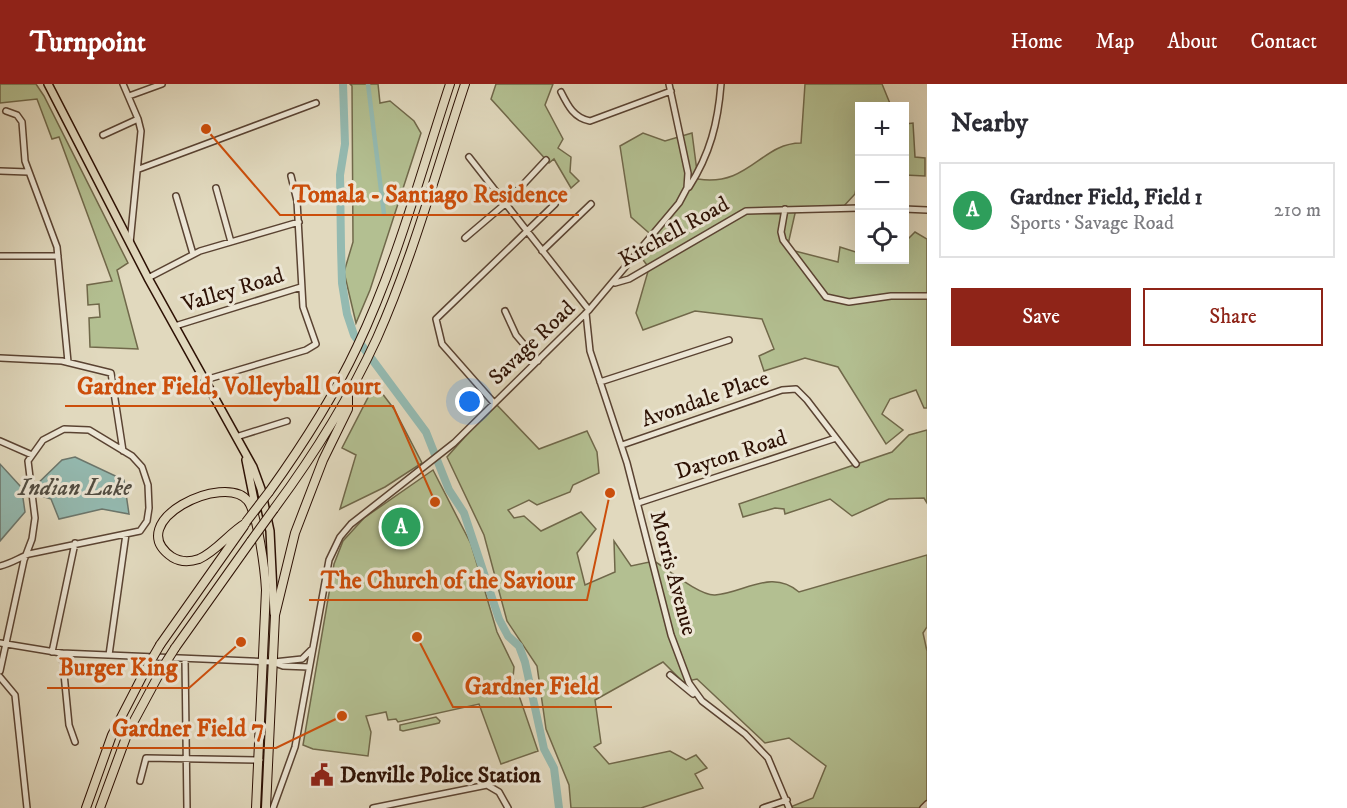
<!DOCTYPE html>
<meta charset="utf-8">
<style>
body{margin:0;font-family:"IM FELL DW Pica",serif;background:#f2f2f3;color:#2b2b33}
.controls{position:absolute;right:18px;top:18px;display:grid;overflow:hidden;border-radius:0px;box-shadow:0 6px 24px #0002}
.controls button{width:54px;height:54px;display:grid;place-items:center;padding:0;border:0;border-bottom:2px solid #e1e1e2;background:#fff;color:#2b2b33;font:30px sans-serif}
.you{position:absolute;left:470px;top:318px;width:21px;height:21px;margin:-15px;border:4px solid #fff;border-radius:50%;background:#1a73e8;box-shadow:0 0 0 9px #1a73e833}
.badge{display:grid;place-items:center;width:39px;height:39px;border-radius:50%;background:#8f2418;color:#fff;font-size:20px;font-weight:700}
.pin{position:absolute;translate:-50% -50%;border:3px solid #fff;box-shadow:0 2px 6px #0006}
.list{margin:0;padding:0;list-style:none}
h2{display:flex;justify-content:space-between;align-items:center;height:78px;margin:0;padding:0 24px;font-size:26px}
h2 small{font-size:20px;font-weight:400;color:#7c7c81}
.list li{display:grid;grid-template-columns:39px 1fr auto;gap:18px;align-items:center;box-sizing:border-box;height:96px;margin:0 12px 12px;padding:0 12px;border:2px solid #e1e1e2;border-radius:0px}
.list b{display:block;font-size:22px;white-space:nowrap}
.list p{margin:0;font-size:20px;white-space:nowrap;color:#7c7c81}
.list em{font-size:20px;font-style:normal;color:#7c7c81}
.actions{display:flex;gap:12px;padding:18px 24px}
.actions a{flex:1;padding:14px 0;border:2px solid #8f2418;border-radius:0px;text-align:center;font-size:21px;color:#8f2418}
.actions .main{background:#8f2418;color:#fff}
.icon{flex:none;width:33px;height:33px;fill:none;stroke:currentColor;stroke-width:2;stroke-linecap:round;stroke-linejoin:round}
.map{position:relative;flex:none;width:927px;height:724px;overflow:hidden}
header{display:flex;align-items:center;gap:36px;box-sizing:border-box;height:84px;padding:0 30px;background:#8f2418;color:#fff}
header strong{font-size:28px}
nav{display:flex;gap:33px;margin-inline-start:auto;font-size:21px}
main{display:flex}
aside{flex:1;background:#fff}
.map>svg:first-child{display:block}
</style>
<header>
<strong>Turnpoint</strong>
<nav><a>Home</a><a>Map</a><a>About</a><a>Contact</a></nav>
</header>
<main>
<div class="map">
<svg width="927" height="724" viewBox="0 0 927 724">
<rect width="100%" height="100%" fill="#e1d9be"/>
<filter id="stains"><feTurbulence type="fractalNoise" baseFrequency=".00333" numOctaves="4"/><feColorMatrix values="0 0 0 0 .2 0 0 0 0 .09 0 0 0 0 .02 0 0 0 .5 -.17"/></filter>
<radialGradient id="worn" r=".72"><stop offset=".6" stop-color="#630" stop-opacity="0"/><stop offset="1" stop-color="#630" stop-opacity=".3"/></radialGradient>
<path fill="#b3bf91" stroke="#70684a" stroke-width="1.5" d="M0,0H36L44,12L128,179L117,186L138,265L90,263L89,234L100,233L99,220L88,221L87,201L112,197L59,53L52,55L37,15L0,19Z
M350,0H378L380,19L390,17L414,37L421,49L370,206L356,239L344,188L353,158L352,2Z
M496,0H553L545,21L563,55L558,64L571,73L570,88L579,97L571,104L554,75L549,79L491,15Z
M805,0H882L891,22H860L859,88L855,110L842,124L796,125L787,165L838,178L840,163L859,169L860,176H904L905,158L915,148L927,155V324H924L916,306L890,315L882,330L903,346L886,360L838,283L805,274L764,287L759,272L774,265L762,235L695,227L643,246L636,229L649,184L641,173L656,155L631,133L620,62L643,49L665,57L692,49L698,95C749,103 761,59 801,59Z
M913,39L915,73L925,74V92L905,91V40Z
M375,300L394,325L422,379L385,403L340,425L356,371L342,364Z
M495,319L539,365L587,347L597,368L599,389L573,401L570,408L537,421L529,416L508,426L514,434L524,432L541,447L581,428L596,445L577,469L585,501L615,488L614,457L631,482L654,477C667,485 700,512 715,511C744,509 772,484 799,508L927,471V543L923,549L927,567V724H788L813,714L826,682L789,654L765,659L697,595L683,598L663,578L595,616L601,659L594,663L609,680L670,667L686,676L696,671L707,684L695,690L703,704L641,724H571L569,701L546,645L537,582L507,537L484,451L447,373Z
M927,346V419L924,414L889,415L852,432L830,415L785,430L784,425L775,424L743,433L739,420L892,368L909,351Z
M433,386L471,460L497,548L514,583L513,594L538,667L501,680L479,620L398,638L396,635L388,636L386,628L366,632L371,648L368,672L313,665L303,661L334,480L343,457L364,434Z
M436,633L440,637L439,639L403,647L400,646V641Z"/>
<path fill="#94bab1" stroke="#6b766c" stroke-width="1.5" d="M75,373L124,396L129,430L102,425L59,435L51,415L32,409L26,410L23,414L25,428L0,457V380L22,404L31,406L62,376Z"/>
<g fill="none" stroke-linecap="round" stroke-linejoin="round">
<path stroke="#94bab1" stroke-width="4.5" d="M368,0L384,130"/>
<path stroke="#94bab1" stroke-width="8" d="M343,0L345,60L340,91L341,163L342,199L347,230L354,251L426,348L449,406L464,429L499,535L508,552L519,562L525,578L544,665L554,684L559,724"/>
<g stroke="#5a4332" stroke-width="8">
<path id="minor" d="M123,0L138,35L141,47L130,159
M561,8C568,22 574,34 590,37L671,7
M129,12L162,0
M6,27L17,31L22,38L25,77L57,163L68,278
M103,51L138,35
M469,73L589,226
M139,85L316,19
M0,87L28,88
M689,103C710,70 718,39 721,0
M216,104L231,158
M176,112L193,170
M785,125L781,148L783,156L826,213L849,218L891,212H927
M904,125L927,126
M465,154L505,120L546,76
M542,167L591,120
M0,172H58
M148,194L200,167L299,138
M615,199L629,195L746,127L860,124
M505,227L516,251L538,277
M586,229L590,267L627,379L671,551L689,599L702,617L745,650L768,674L789,724
M175,242L301,203
M0,274L62,277L111,289L123,367
M205,296L306,266L316,260L303,223L297,117L291,92
M600,298L729,256
M494,319L442,260L436,235L555,120
M236,353L287,337
M0,357L32,371
M622,361L782,306L796,305L807,316L856,380
M638,419L836,354
M0,482C10,480 19,474 29,470L140,447L147,437L149,424L148,401L142,383L132,372L89,346L64,345L43,356L28,377L35,434L32,455L24,476L0,587
M0,559L61,569L272,578L283,582L309,583
M52,568L75,459
M62,569L69,641L75,658
M109,571L126,450
M185,575L187,724
M274,578L302,575L311,566
M670,591L693,610
M0,593L15,611L27,724
M140,697L146,674L260,676
M273,724L295,663L329,476L340,453L351,440L454,359L589,226L679,119L687,104L688,89L669,0
M373,724L487,701L499,708L508,724
M763,724L787,716
M923,724L927,720"/>
</g>
<g stroke="#2d1104" stroke-width="10">
<path id="major" d="M48,0L148,194L253,383L261,405L270,447L274,529
M246,376L256,426"/>
</g>
<g stroke="#2d1104" stroke-width="10">
<path id="highway" d="M269,408C302,362 333,314 357,263C397,179 421,88 450,0
M274,425C314,371 349,315 377,254C413,173 437,84 465,0
M246,439C229,449 217,467 199,475C190,478 180,478 172,473C121,438 225,387 248,417C258,431 265,487 266,506L256,724
M160,561L244,442
M175,564L251,457
M86,724L112,651L145,587
M100,724L128,648L163,583
M266,724L275,531L295,449L323,376L348,325V313"/>
</g>
<use href="#minor" stroke="#ece6d5" stroke-width="5"/>
<use href="#major" stroke="#e1d9be" stroke-width="7"/>
<use href="#highway" stroke="#e1d9be" stroke-width="8"/>
<g stroke="#2d1104" stroke-width="10" stroke-linecap="butt">
<path id="highway-bridge" d="M246,438L269,408
M251,457L274,425
M163,583L175,564
M145,587L160,561"/>
</g>
<use href="#highway-bridge" stroke="#e1d9be" stroke-width="8"/>
</g>
<defs>
<g id="civic-bare" transform="scale(1.8)"><path d="M-.6-6.5H3V-4.5H.6V-3L4-1V1h2V6H-6V1h2V-1L-.6-3ZM-1.2 2.5V6h2.4V2.5Z" fill="#8f2418" stroke="#ece6d5" stroke-width="2.5" paint-order="stroke"/></g>
</defs>
<g fill-rule="evenodd">
<use href="#civic-bare" x="322" y="691"/>
</g>
<g text-anchor="middle" dominant-baseline="central" stroke-width="6" stroke-linejoin="round" paint-order="stroke">
<g font-size="22" fill="#2d1104" stroke="#ece6d5">
<text transform="translate(674 148) rotate(-29)">Kitchell Road</text>
<text transform="translate(233 206) rotate(-17)">Valley Road</text>
<text transform="translate(532 259) rotate(-44)">Savage Road</text>
<text transform="translate(705 315) rotate(-19)">Avondale Place</text>
<text transform="translate(731 371) rotate(-18)">Dayton Road</text>
<text transform="translate(673 489) rotate(75)">Morris Avenue</text>
</g>
<g font-size="22" font-weight="bold" fill="#2d1104" stroke="#ece6d5" text-anchor="start">
<text x="340" y="691">Denville Police Station</text>
</g>
<g font-size="24" font-style="italic" fill="#514c41" stroke="#ece6d5">
<text x="75" y="404">Indian Lake</text>
</g>
</g>
<path fill="none" stroke="#cc4e0b" stroke-width="2" d="M206 45L280 131H579M435 418L393 322H65M610 409L587 516H309M241 558L189 604H47M417 553L453 623H612M342 632L276 664H100"/>
<g fill="#cc4e0b" stroke="#ece6d5" stroke-width="2">
<circle cx="206" cy="45" r="6"/>
<circle cx="435" cy="418" r="6"/>
<circle cx="610" cy="409" r="6"/>
<circle cx="241" cy="558" r="6"/>
<circle cx="417" cy="553" r="6"/>
<circle cx="342" cy="632" r="6"/>
</g>
<g font-size="24" text-anchor="middle" font-weight="bold" fill="#cc4e0b" stroke="#ece6d5" stroke-width="6" stroke-linejoin="round" paint-order="stroke">
<text x="430" y="118">Tomala - Santiago Residence</text>
<text x="229" y="310">Gardner Field, Volleyball Court</text>
<text x="448" y="504">The Church of the Saviour</text>
<text x="118" y="591">Burger King</text>
<text x="532" y="610">Gardner Field</text>
<text x="188" y="652">Gardner Field 7</text>
</g>
<rect width="100%" height="100%" filter="url(#stains)"/>
<rect width="100%" height="100%" fill="url(#worn)"/>
</svg>
<div class="controls">
<button>+</button>
<button>−</button>
<button><svg class="icon" aria-label="locate" viewBox="0 0 24 24"><circle cx="12" cy="12" r="6"/><path d="M12 2v4M12 18v4M2 12h4M18 12h4"/></svg></button>
</div>
<div class="you"></div>
<div class="pin badge" style="left:401px;top:443px;background:#2e9e5b">A</div>
</div>
<aside>
<h2>Nearby<small></small></h2>
<ul class="list">
<li><span class="badge" style="background:#2e9e5b">A</span><div><b>Gardner Field, Field 1</b><p>Sports · Savage Road</p></div><em>210 m</em></li>
</ul>
<div class="actions"><a class="main">Save</a><a>Share</a></div>
</aside>
</main>
